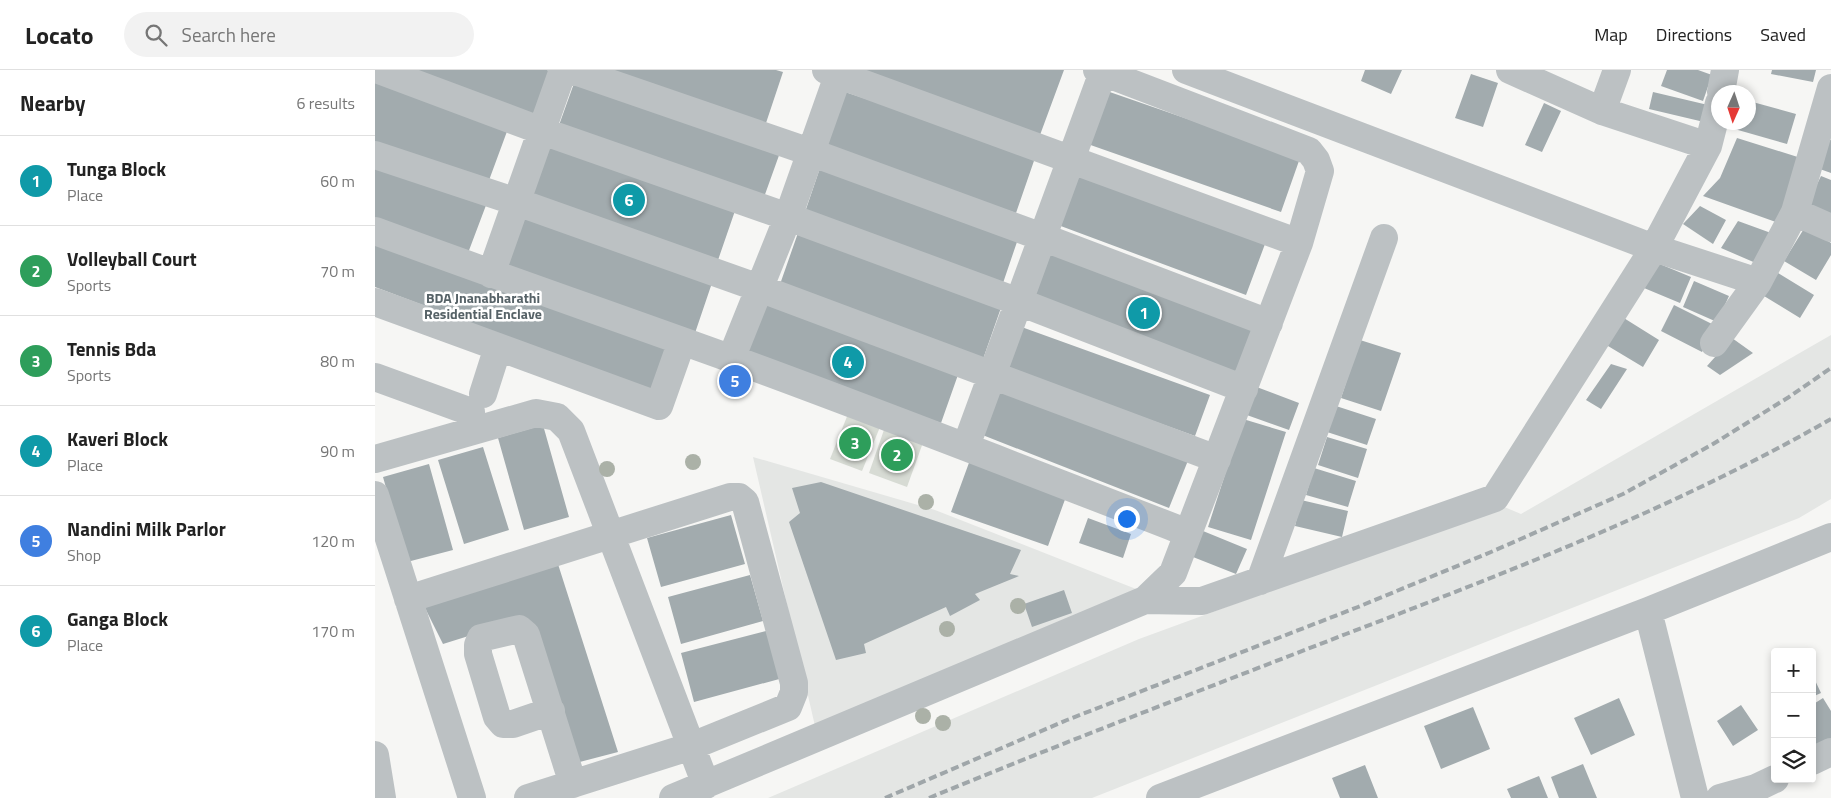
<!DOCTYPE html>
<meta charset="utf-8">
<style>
body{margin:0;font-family:"Titillium Web",sans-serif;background:#f2f2f2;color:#222}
.controls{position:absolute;right:15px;bottom:15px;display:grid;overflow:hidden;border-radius:5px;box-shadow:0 2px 8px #0003}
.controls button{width:45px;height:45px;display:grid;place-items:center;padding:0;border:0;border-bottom:1px solid #e0e0e0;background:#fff;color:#222;font:25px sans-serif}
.compass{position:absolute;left:1336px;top:15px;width:45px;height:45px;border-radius:50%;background:#fff;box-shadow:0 2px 8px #0003;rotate:183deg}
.you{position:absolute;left:751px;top:448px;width:18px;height:18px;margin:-12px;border:4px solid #fff;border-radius:50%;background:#1a73e8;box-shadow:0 0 0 8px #1a73e833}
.badge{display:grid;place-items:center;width:32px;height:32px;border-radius:50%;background:#ea580c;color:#fff;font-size:16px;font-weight:700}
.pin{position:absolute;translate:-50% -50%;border:2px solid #fff;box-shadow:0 1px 5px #0006}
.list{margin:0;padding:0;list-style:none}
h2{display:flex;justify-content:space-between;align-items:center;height:65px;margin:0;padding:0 20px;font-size:21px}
h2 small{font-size:16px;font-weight:400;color:#767676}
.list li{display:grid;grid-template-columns:32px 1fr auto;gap:15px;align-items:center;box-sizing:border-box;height:90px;padding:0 20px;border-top:1px solid #e0e0e0}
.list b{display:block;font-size:19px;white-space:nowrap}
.list p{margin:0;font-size:16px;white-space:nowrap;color:#767676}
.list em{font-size:16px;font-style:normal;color:#767676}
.icon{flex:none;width:28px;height:28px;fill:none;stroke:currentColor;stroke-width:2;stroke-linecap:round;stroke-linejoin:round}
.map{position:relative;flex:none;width:1456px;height:728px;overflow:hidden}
header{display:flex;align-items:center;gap:30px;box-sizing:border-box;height:70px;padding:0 25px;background:#fff;border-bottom:1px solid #e0e0e0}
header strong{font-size:24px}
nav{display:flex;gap:28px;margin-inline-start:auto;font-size:18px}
.search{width:350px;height:45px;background:#f2f2f2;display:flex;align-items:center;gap:12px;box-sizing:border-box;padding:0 18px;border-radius:28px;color:#767676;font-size:19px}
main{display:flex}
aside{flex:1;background:#fff}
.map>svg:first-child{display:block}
</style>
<header>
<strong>Locato</strong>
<div class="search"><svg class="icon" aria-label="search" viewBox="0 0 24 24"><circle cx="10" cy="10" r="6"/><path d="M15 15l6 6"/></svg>Search here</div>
<nav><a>Map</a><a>Directions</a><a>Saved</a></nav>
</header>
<main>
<aside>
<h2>Nearby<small>6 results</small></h2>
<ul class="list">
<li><span class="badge" style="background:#0f9aa8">1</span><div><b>Tunga Block</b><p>Place</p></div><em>60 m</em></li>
<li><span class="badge" style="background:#2e9e5b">2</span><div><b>Volleyball Court</b><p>Sports</p></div><em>70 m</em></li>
<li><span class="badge" style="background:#2e9e5b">3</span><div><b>Tennis Bda</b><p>Sports</p></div><em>80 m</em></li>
<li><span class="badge" style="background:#0f9aa8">4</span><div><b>Kaveri Block</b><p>Place</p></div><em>90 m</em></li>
<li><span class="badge" style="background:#3f7fe0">5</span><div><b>Nandini Milk Parlor</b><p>Shop</p></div><em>120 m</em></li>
<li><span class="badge" style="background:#0f9aa8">6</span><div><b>Ganga Block</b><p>Place</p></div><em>170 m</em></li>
</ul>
</aside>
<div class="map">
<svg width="1456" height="728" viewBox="0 0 1456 728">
<rect width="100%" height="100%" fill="#f6f6f4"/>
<path fill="#e4e6e4" d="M1456,265V429L1424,448L717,728H393L764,569L1127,436L1146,444Z
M378,387L560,440L789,530L440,656Z"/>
<path fill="#d7dbd4" d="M473,344L505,357L487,401L455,389Z
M511,354L550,367L532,417L494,403Z"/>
<path fill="#a2abae" d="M17,0H172L176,2L163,53Z
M235,0H401L408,2L391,53Z
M481,0H689L665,65Z
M990,0H1027L1016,24L986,11Z
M1292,0H1323L1337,5L1328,31L1286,16Z
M1397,0H1441L1438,12L1396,4Z
M1096,4L1123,13L1108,57L1080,48Z
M202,5L407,77L388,130L183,58Z
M0,8L134,56L113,113L0,73Z
M726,19L925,88L906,142L707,72Z
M464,20L661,85L641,143L445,78Z
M1278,22L1333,35L1329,52L1274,39Z
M1374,31L1421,44L1412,74L1356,58L1357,52H1374Z
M1169,33L1186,41L1167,82L1150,75Z
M167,67L362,135L342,193L146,124Z
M1362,68L1429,89L1409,155L1328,126L1345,108Z
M1452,69L1456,70V103L1442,98Z
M0,89L113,130L90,191L0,158Z
M697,93L893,166L871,225L675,152Z
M446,95L645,163L627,216L428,148Z
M1446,106L1456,110V154L1429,141Z
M1325,136L1351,150L1338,174L1308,154Z
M147,143L339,207L319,266L127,201Z
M1363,151L1396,163L1383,194L1346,178Z
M1430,157L1456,173V185L1441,210L1409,191Z
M424,160L628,232L607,292L403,220Z
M0,168L298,275L278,322L0,217Z
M677,178L881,251L861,307L657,235Z
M1280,192L1316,207L1305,233L1269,218Z
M1403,203L1439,225L1425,248L1389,226Z
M1319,211L1354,226L1342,252L1308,237Z
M380,230L584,302L566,353L361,282Z
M1299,235L1341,256L1327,282L1286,261Z
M1244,245L1284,270L1268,297L1228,273Z
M641,255L835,325L820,366L625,296Z
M1357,268L1378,283L1345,305L1332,296Z
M985,270L1026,283L1006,341L966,328Z
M1236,294L1252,299L1226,339L1211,330Z
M357,301L368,305L362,322L351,317Z
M624,314L814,388L794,438L605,364Z
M879,316L924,333L914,360L869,344Z
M961,336L1001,349L992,375L952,362Z
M868,349L911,362L876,470L833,457Z
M168,355L194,447L149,460L123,368Z
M952,367L992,379L983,408L943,395Z
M108,377L134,460L89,474L63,390Z
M595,390L692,424L673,476L576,442Z
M54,394L78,480L32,492L8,407Z
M939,398L981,411L973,437L931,425Z
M446,412L646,480L635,504L644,506L600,524L605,530L575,546L571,537L489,574L491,583L461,590L414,452L425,443L417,418Z
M926,430L973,441L967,467L920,456Z
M356,445L370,494L286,517L272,468Z
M713,448L756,464L748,488L704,473Z
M828,461L872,479L861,504L818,487Z
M182,491L243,682L197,694L151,548L68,574L47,532Z
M375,505L388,551L306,574L293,527Z
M689,520L697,543L657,557L649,534Z
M395,560L408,608L319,632L306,583Z
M1437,604L1446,623L1437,627Z
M1244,628L1260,665L1216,685L1199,648Z
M1448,628L1456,641V673L1444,681L1437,671V635Z
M1366,635L1383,660L1358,676L1342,651Z
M1098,637L1115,679L1066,699L1049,656Z
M1208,694L1222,728H1184L1176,707Z
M990,695L1003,728H965L957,708Z
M1164,706L1173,728H1136L1132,719Z"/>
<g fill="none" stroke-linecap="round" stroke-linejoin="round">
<path stroke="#bcc1c3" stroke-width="28" d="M4,0L167,61L413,147L644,232L869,319
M197,0L435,82L667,167L894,253
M451,0L924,173
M811,0L1279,178L1383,212
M1135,0L1227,41L1333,76
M1346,22L1350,0
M1227,41L1242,0
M0,85L142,132L384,218L842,389
M1420,142L1456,158
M0,161C119,205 238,246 357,289C510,345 661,404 813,463
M116,204L188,0
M0,232L284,336L307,271
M1339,273L1383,212L1420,142L1456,18
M356,289L413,147L465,0
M0,307L96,342
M108,324L123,277
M591,376L728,2
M0,389L161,343L182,347L196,361L331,715
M0,425L97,728
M885,511L1009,168
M33,529L355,427H364L370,432L419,613V622L413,637L317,676L153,728
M770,530L827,531L1120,428L1279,178L1333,76L1344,33
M1273,541L1320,728
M176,641L138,654H128L122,647L103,584V575L106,568L144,559L151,565L198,714
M0,685L7,728
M1437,691L1456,682
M298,728L770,530L798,503L924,173L945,101L941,90L934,81L722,0
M785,728L1273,541L1456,467
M1345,728L1381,718L1400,709"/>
<path stroke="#9fa6a9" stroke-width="4" stroke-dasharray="8 4" stroke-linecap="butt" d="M510,728L692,650L983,537L1116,482L1248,424L1338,374L1414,327L1456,298
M554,728C692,671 832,618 971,564C1136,501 1302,437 1456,349"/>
</g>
<g fill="#abb1a7">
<circle cx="318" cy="392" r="8"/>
<circle cx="232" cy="399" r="8"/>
<circle cx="551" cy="432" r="8"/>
<circle cx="643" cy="536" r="8"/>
<circle cx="572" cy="559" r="8"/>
<circle cx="548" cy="646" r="8"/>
<circle cx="568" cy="653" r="8"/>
</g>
<g text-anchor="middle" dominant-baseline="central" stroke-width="5" stroke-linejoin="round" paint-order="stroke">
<g font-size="14" font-weight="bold" fill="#566267" stroke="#fff">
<text x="108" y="227">BDA Jnanabharathi<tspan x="108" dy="16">Residential Enclave</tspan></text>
</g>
</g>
</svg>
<div class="controls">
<button>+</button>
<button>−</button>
<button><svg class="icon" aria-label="layers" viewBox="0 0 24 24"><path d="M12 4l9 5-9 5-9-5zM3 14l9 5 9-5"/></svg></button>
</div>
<svg class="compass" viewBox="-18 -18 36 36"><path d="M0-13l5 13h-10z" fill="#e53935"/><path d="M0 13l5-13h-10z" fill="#767676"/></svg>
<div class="you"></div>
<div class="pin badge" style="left:769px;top:243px;background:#0f9aa8">1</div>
<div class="pin badge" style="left:522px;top:385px;background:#2e9e5b">2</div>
<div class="pin badge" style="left:480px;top:373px;background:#2e9e5b">3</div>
<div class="pin badge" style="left:473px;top:292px;background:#0f9aa8">4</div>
<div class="pin badge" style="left:360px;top:311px;background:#3f7fe0">5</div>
<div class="pin badge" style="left:254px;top:130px;background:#0f9aa8">6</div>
</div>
</main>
